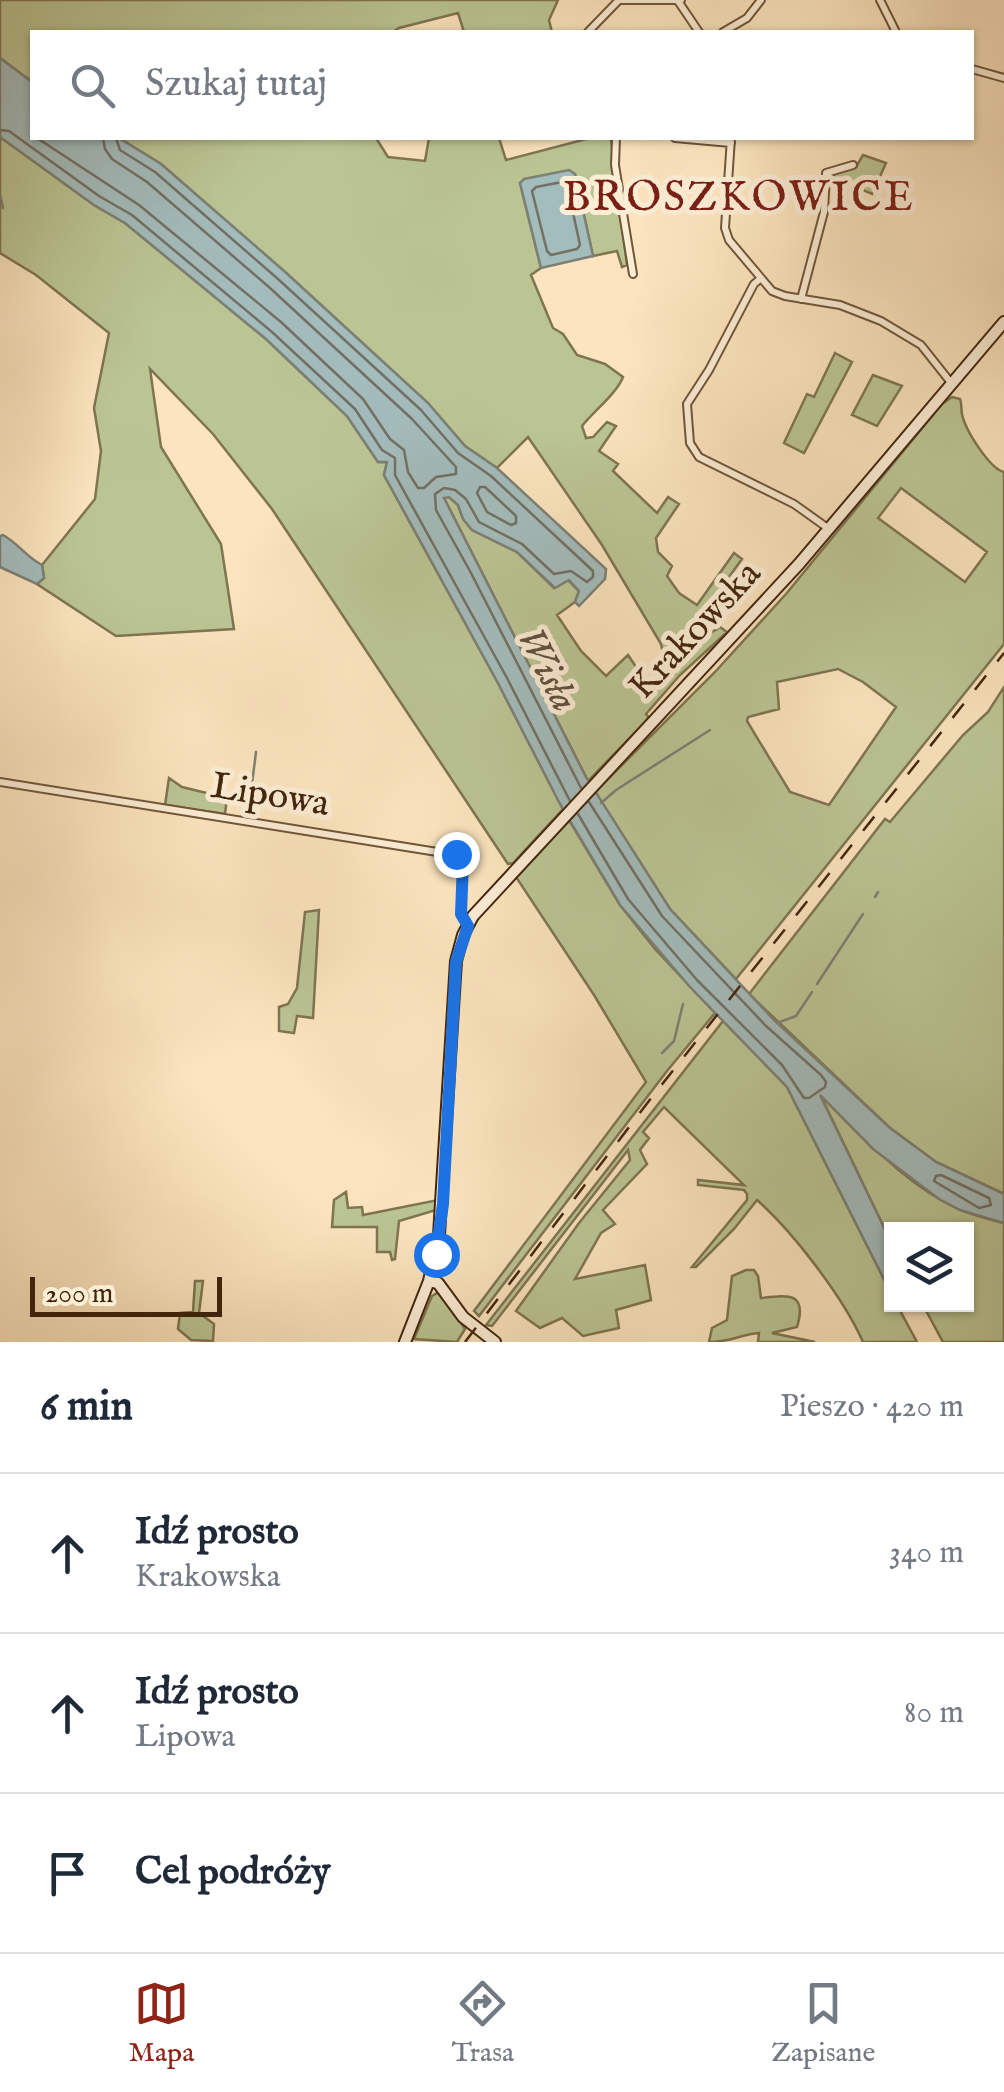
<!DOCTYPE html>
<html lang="pl">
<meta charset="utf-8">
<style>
body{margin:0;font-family:"IM FELL English",serif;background:#f2f2f3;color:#1f2937}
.controls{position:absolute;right:30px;bottom:30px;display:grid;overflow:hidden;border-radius:0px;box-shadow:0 2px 8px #0004}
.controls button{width:90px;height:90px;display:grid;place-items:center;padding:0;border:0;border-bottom:2px solid #e0e1e3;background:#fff;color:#1f2937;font:50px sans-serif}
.scale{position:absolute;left:30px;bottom:25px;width:192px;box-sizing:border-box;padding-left:10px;border:5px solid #43250c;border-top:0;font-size:28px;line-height:35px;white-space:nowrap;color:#43250c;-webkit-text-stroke:8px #fcedd5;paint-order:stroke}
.stop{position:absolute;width:30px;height:30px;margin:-22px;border:8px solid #1a73e8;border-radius:50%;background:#fff}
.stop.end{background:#1a73e8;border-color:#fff;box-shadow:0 2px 10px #0008}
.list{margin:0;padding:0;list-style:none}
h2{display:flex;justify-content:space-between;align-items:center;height:130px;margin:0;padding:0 40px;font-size:42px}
h2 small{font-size:32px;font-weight:400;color:#747a83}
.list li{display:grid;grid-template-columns:65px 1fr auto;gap:30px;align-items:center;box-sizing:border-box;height:160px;padding:0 40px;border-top:2px solid #e0e1e3}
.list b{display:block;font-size:38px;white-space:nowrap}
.list p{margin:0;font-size:32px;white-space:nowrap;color:#747a83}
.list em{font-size:32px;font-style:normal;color:#747a83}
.icon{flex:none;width:55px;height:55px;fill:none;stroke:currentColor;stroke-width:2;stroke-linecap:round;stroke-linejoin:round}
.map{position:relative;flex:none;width:1004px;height:1342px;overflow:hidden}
.search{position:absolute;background:#fff;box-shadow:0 2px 8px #0004;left:30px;right:30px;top:30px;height:110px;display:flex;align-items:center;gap:25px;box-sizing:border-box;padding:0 35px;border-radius:0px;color:#747a83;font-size:38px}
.sheet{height:610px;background:#fff}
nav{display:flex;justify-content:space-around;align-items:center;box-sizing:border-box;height:140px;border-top:2px solid #e0e1e3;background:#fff;font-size:28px;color:#747a83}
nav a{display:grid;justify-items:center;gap:5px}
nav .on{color:#8f2418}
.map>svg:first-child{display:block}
</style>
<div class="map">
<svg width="1004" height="1342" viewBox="0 0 1004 1342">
<rect width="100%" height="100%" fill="#fbe4be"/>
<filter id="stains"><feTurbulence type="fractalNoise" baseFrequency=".002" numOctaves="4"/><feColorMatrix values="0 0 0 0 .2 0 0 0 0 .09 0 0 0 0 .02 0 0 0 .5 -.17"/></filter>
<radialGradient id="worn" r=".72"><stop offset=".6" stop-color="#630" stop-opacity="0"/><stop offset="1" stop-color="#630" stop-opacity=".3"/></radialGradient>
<path fill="#bbc594" stroke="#7f7550" stroke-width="2.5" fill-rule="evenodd" d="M0,0H558L549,20L552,32H464L458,13L399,28L393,32H32V82L0,58Z
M0,137L94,205L125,223L266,339L347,416L378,462H387L384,475L498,683L563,809L513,863L508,864L272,509L213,434L150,369L161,447L221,544L234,629L116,636L37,584L44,578L42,565L95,499L101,451L94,408L109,333L36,275L0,253Z
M119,138H376L388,157L425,161L429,138H499L506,160L590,138L611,139L627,265L622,267L617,251L593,256L575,175L520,183L541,268L531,275L553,328L563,334L577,355L605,364L623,377C617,393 594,411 582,426L586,438L593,437L607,422L616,426L599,451L618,464L613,471L657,513L668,497L679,504L656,538L658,552L672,566L667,576L679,593L697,605L734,553L742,559L693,627L706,636L720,627L727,632L680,675L646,714L649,718L588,781L444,498L449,497L458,505L463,519L472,530L517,552L554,588L568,580L579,591L575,602L557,615L581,651L606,676L628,655L648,685C663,672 666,663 661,644L602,545L528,437L497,468L465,446L428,403L284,271L161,164Z
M863,155L886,163L872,194L829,176L856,167Z
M835,353L852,362L804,453L784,443L807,394L814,397Z
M873,375L902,386L877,426L852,415Z
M952,397L960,399C962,404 961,409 962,414C965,430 990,469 1004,472V644L736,979L670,909L595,792L715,672L786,594L942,404ZM901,488L987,552L965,582L878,518ZM838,669L863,682L896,707L829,805L790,792L747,721L748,717L779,709L777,682Z
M1004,687V1194L936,1162L890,1128L749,994L885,819L890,822L963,735L988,712Z
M169,778L182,787L227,798L225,814L165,805Z
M569,820L620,905L655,949L715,1013L667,1071L479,1316L474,1311L646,1082L594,995L516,877Z
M319,910L313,1018L297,1016L294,1033L279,1031V1007L288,1004L297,988L305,912Z
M723,1021L787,1087L891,1293L892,1304L897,1305L917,1342H863C843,1297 793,1232 757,1200L734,1229L696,1267H692L747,1200V1194L744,1190L698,1185V1180L744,1185L664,1107L643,1132L649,1138L640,1150L647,1164L603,1210L615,1224L601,1233L575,1279L645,1265L651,1300L616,1310L619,1328L583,1336L562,1318L540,1328L516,1311L579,1223L630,1160L628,1150L492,1326L486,1325Z
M820,1094C863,1135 903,1184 959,1209C973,1216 989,1219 1004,1223V1342H943L923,1305L966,1304V1230H892L891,1242Z
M346,1192L348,1208L362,1207L363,1215L438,1200L436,1210L399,1221L395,1259L392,1260L390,1252H377V1227H332L334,1200Z
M746,1270H754L758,1276L761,1298C787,1295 808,1291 797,1327L772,1333L815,1342H758L759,1333C738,1335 732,1342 709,1342L712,1328L727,1320L732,1276Z
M195,1281H203L199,1313L214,1324L213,1341L191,1340L178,1329L180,1313L193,1312Z
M437,1293L442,1295L465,1329L457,1342L414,1339L432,1296Z"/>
<path fill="#a3bcbc" stroke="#7d8076" stroke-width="2.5" d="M0,58L32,82V138H119L161,164L284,271L428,403L465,446L497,468L606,569L605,579L579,606L575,602L579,591L569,580L555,588L517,552L472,530L463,519L458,505L449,497L444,498L586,777L670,909L773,1019L890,1128L936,1162L1004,1194V1223L960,1210L939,1199L873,1149L820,1095L891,1242V1293L787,1087L690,987L620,905L560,804L498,683L384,475L387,462H378L347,416L266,339L125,223L94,205L0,137Z
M569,170L575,174L593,256L541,268L520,183L524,179Z
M3,535C18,543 26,557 42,565L44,578L37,584L0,567V536Z"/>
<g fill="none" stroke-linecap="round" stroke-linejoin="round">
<path stroke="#737064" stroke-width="2.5" d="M0,130L9,131L99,196L132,215L272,332L355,409L382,450L395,458V475L507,678L570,801
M37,138L139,205L281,322L363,399L390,439L404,450L408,472L418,488H424L436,477L456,474V467L412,419L270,288L147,182L112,159L105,149L103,138
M116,138L120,150L155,172L278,279L421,410L458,453L491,476L593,571V577L587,582L571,571L554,574L522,544L479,522L466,499L455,490L444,488L435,494L436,510L471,573L581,788
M562,182L567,185L580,245L577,249L551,255L547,251L532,191L536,187Z
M480,487H485L516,516V523L511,525L487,512L477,493Z
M578,814L628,899L697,980L782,1065L804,1098H809L825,1087L826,1082L821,1075L766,1026L662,916L589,802
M941,1175L989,1198L991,1205L979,1208L934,1181L936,1176Z"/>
<path stroke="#7d8076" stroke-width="2.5" d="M0,194L3,208
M601,803L616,790L710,730
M248,816L256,752
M875,897L878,892
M817,984L863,914
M777,1023L796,1016L812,992
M662,1053L674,1041L683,1004"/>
<g stroke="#715538" stroke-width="10">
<path id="street" d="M620,0H681
M880,0L896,32
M678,1L699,32
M588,32L619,0
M723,32L747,18L761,0
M972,69L1004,78
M616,138L615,165L633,274
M675,138L731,143
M731,138L725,228L729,240L772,291L785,296L840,305L881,321L921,345L952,384
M760,279L754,284L709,370L687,404L690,443L699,457L794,504L829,529
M801,299L824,212L826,173L853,165
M0,782L456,855L463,861L461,914L467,924"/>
</g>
<g stroke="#43250c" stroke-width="14">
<path id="secondary" d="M429,1281L438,1283L463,1317L495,1342
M405,1342L429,1281L439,1235L456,961L463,935L473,916L799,564L1004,322"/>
</g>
<use href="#street" stroke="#fcedd5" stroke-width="6"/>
<use href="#secondary" stroke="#fcedd5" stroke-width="10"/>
<path stroke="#43250c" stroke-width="2.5" stroke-dasharray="18 18" stroke-linecap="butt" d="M465,1342L652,1097L1004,653"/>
</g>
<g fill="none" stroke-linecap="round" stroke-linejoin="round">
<path stroke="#1a73e8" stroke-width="12" d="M436,1254L443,1204L456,962L468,926L461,914L463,862L456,854"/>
</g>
<g text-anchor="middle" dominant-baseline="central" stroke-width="10" stroke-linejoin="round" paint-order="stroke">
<g font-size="38" fill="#43250c" stroke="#fcedd5">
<text transform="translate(696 631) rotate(-47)">Krakowska</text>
<text transform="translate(270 796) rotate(9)">Lipowa</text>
</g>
<g font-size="40" font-style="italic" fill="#605241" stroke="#fcedd5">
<text transform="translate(546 670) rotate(63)">Wisła</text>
</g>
<g font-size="42" letter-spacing="2.5" fill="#7a1f14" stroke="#fcedd5">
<text x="739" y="198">BROSZKOWICE</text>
</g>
</g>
<rect width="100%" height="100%" filter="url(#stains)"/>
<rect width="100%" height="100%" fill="url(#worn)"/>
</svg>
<div class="controls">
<button><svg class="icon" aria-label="layers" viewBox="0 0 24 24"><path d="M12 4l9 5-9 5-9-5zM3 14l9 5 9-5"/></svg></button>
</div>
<div class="scale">200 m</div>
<div class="stop" style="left:436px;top:1254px"></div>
<div class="stop end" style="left:456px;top:854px"></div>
<div class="search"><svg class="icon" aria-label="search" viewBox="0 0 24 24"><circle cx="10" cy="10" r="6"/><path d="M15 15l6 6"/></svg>Szukaj tutaj</div>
</div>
<section class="sheet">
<h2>6 min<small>Pieszo · 420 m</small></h2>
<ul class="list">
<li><svg class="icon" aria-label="ahead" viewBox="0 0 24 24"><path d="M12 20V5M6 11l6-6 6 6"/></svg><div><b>Idź prosto</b><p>Krakowska</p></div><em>340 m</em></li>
<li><svg class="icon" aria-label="ahead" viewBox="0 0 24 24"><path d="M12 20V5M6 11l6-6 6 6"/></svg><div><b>Idź prosto</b><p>Lipowa</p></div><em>80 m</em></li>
<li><svg class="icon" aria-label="arrive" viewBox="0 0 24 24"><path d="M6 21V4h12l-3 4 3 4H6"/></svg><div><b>Cel podróży</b></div></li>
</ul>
</section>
<nav>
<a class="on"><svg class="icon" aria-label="map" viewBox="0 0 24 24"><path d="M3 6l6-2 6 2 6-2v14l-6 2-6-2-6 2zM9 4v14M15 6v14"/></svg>Mapa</a>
<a><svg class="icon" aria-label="directions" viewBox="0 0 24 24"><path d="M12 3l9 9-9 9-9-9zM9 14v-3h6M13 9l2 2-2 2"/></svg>Trasa</a>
<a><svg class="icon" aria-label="saved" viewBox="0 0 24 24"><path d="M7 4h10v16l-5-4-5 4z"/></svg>Zapisane</a>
</nav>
